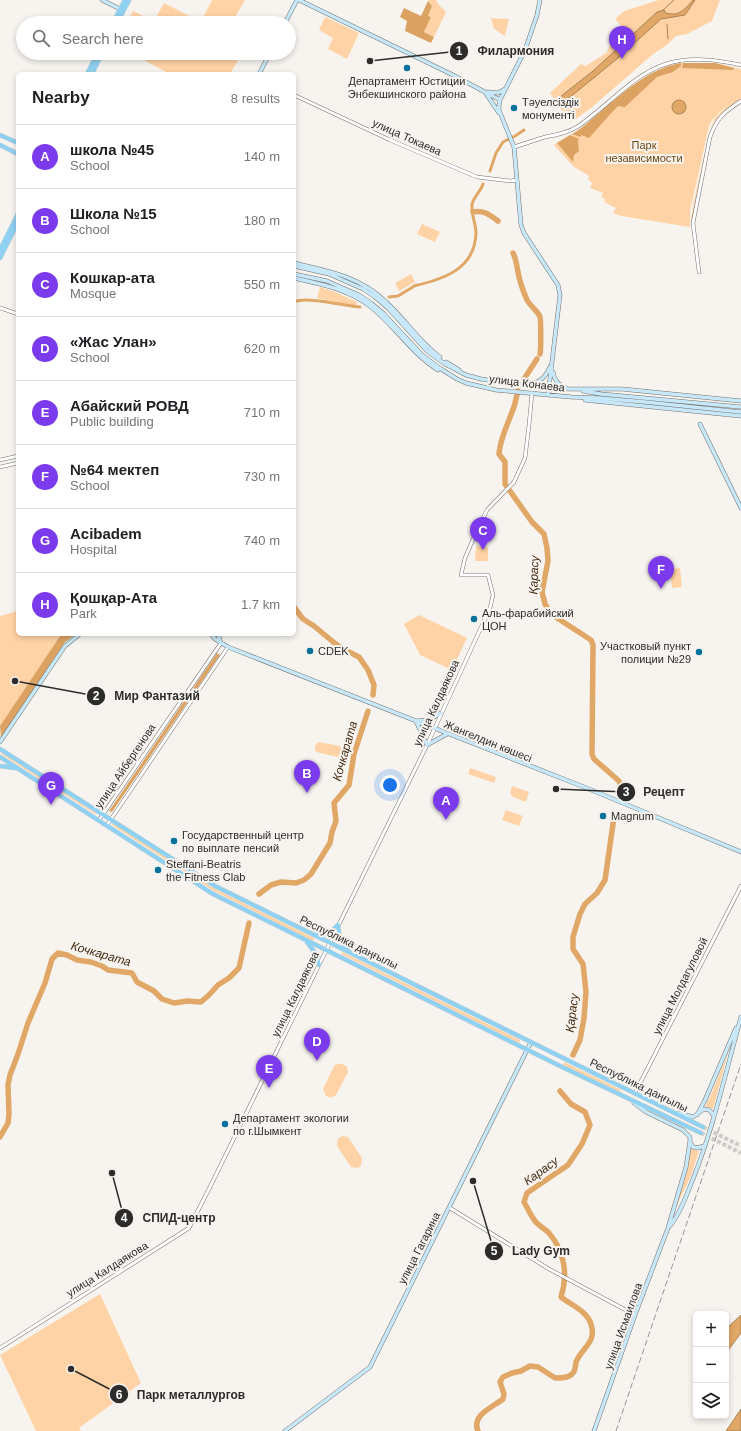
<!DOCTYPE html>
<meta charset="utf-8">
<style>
body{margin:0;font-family:Helvetica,sans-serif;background:#f6f6f6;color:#202124}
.controls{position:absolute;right:12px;bottom:12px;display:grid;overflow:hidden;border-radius:6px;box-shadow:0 2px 6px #0003}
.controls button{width:36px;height:36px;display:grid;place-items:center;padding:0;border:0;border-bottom:1px solid #e0e0e0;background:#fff;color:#202124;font:20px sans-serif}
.you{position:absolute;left:390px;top:785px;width:14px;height:14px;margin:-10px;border:3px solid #fff;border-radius:50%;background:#1a73e8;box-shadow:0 0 0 6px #1a73e833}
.badge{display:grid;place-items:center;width:26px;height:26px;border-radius:50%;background:#7c3aed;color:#fff;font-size:13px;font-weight:700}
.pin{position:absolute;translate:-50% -33px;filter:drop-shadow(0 1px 2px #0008)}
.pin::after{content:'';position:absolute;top:21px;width:14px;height:12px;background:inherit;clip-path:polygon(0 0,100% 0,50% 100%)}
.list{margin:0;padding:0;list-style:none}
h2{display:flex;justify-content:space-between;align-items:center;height:52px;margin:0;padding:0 16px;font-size:17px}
h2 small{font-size:13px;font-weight:400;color:#757577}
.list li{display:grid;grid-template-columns:26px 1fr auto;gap:12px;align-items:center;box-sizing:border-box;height:64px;padding:0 16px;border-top:1px solid #e0e0e0}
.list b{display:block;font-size:15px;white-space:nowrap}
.list p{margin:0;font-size:13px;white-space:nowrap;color:#757577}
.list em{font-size:13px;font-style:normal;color:#757577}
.icon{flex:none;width:22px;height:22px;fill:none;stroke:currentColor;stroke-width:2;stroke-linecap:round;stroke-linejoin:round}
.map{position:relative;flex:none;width:741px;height:1431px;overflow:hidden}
.search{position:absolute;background:#fff;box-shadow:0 2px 6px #0003;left:16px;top:16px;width:280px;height:44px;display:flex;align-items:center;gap:10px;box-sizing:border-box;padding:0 14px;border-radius:22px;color:#757577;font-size:15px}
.panel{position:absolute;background:#fff;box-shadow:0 2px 6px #0003;left:16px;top:72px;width:280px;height:564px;border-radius:6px}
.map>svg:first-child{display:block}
</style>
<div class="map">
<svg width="741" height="1431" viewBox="0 0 741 1431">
<rect width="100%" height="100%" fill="#f7f4f0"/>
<path fill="#ffd3a5" d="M212,0H245L235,17L245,23H127L133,11L154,21L164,3L201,22Z
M428,0H436L439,5L446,12L434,37L424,32L431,17L428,16L432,6Z
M659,0H720L712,21L687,34L676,36L668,44L652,55L591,108L576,119L570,122L550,93L581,64L586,66L606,53L613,40L624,29L615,19L624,11Z
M325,17L359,33L347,59L328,49L333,38L319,30Z
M491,18L509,19L505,36L494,29Z
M133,53H152C155,59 160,60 166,57L169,53H242L230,74H170L140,58V57Z
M680,63H715L741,69V99C727,108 715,117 709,133L691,227V218L694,201L710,129L715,118L727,106C720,112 712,118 709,126L690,211V227L621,216L613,213L616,208L604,202L605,199L601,197L603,193L590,188L592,183L588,179L589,176L573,166L554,145C563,138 574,134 583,127C612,104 641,71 680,63Z
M422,224L440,232L435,242L417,234Z
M411,274L415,282L399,291L395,283Z
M320,287L335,292L357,302L356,305L345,304L317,298Z
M476,546L488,547V561H475Z
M680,568L682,587L672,588L670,569Z
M18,611V634H59L60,636L0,726V616Z
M419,615L467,638L452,670L420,655L404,624Z
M318,742L340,746L342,752L338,757L316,752C314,748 315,745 318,742Z
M2,753L96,813L95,814L1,754Z
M470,768L496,777L494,783L468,774Z
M512,786L529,792L526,802L513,797L510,793Z
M506,810L523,816L519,826L502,820Z
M113,823L215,889L314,938L313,941L214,891L112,825Z
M342,952L520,1040L519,1043L341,954Z
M728,1053L713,1109L705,1106L710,1097Z
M564,1062L621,1090L620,1093L563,1065Z
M338,1064H343L347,1067L348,1072L336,1095C332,1098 330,1098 326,1096L323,1089L334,1066Z
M343,1136L348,1137L362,1158L361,1166L358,1168L351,1167L337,1146L338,1138Z
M690,1149L699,1151L691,1176L673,1213L688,1164Z
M100,1294L141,1383L79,1428L81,1431H36L0,1355Z"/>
<path fill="#dca262" d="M428,1L432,6L428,16L431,17L424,32L434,37L431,43L405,31L407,21L400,17L404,8L421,16Z
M681,63V66L673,72L657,77L625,107L618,106L614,110L589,138L581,135L580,137L572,134C583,128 590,120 599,113C622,93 650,68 681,63Z
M683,63H715L734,68L733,70L682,68Z
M570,135L579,139L578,142L579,151L574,155L573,162L557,143Z
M64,634H76L65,642L1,738L0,726L60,636Z
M217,653L220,655L112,812L109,811Z"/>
<path fill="#e1a767" stroke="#ab8255" d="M693,0H695L685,15L661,19L618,58L558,107L551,104L593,71L657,12L664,10L666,13C679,17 685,9 693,0Z
M672 107a7 7 0 1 1 14 0a7 7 0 1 1-14 0Z
M741,1315V1333L726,1353V1329Z
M741,1409V1431H726Z"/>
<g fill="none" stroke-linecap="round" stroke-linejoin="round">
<path stroke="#ab8255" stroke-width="1" d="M663,10L674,0
M667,24L668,39"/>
<path stroke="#e1a767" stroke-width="3" d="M490,171L496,153L503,142L515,136L524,130
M414,286C444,279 475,269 476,233C476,224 471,214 472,205C472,199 481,191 483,184
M389,297L398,296L416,285
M294,302C306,296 345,306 360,307"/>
<path stroke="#e1a767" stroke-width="5.5" d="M473,212C484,210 490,215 498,221
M513,253C517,261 517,269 519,277C521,285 524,293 527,300C531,307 538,311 540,317C541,320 541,351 540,354
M524,379L537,359
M518,391C516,398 515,406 512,412C507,426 500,439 499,454L505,462V484L532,522L544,534L547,548L548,561L542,592L545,604L551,614L591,640L593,645L592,754L594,759L619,781L623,791
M294,607L303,619L314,626L332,641L341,648L359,657L368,670L374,685L373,695
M259,894L271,885L281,882L296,883L304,880L311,874L330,843L332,832L336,821L334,803L349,785L354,754L368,711
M573,1055L580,1040L584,1018L586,992L583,964L573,949V937L580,914L585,904L597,893L605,880L614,817
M0,1137L8,1123L9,1114L8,1085L10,1075L18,1054L28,1023L45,983L52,959L58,953L67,955L77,960L91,962L102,966L108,970L132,973L137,982L154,991L162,999L174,1003L188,1001L201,1002L209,995L218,985L229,978L239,968L249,923
M478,1431C471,1415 493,1407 503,1399L504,1394L500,1382L503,1377L512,1373L521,1371L530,1366L538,1367L555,1378C561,1378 568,1378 572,1374C576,1371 575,1367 576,1362C582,1347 597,1343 591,1324C587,1311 571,1305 561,1297C568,1275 565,1252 549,1233C545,1229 539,1226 535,1221C531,1216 528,1209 524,1202L527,1193L568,1165L582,1144L590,1125L585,1112L571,1104L560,1091"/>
<path stroke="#cfccc8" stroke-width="4" stroke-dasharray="4 2" stroke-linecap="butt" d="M703,1127L741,1146
M701,1133L741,1153"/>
<g stroke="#75726f" stroke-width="4">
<path id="tertiary" d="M294,95L390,140L477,177L510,181L517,180
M514,147C524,144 535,140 545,137C556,135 567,133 577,127C606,108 632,75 666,64C690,56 717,60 741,65
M699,272L693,223L710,137C717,118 724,112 741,101
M0,308L18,314
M0,460L18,456
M0,467L18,463
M99,820L221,643
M107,825L228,647
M635,1093L741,886
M450,1208L549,1269L635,1315
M0,1348L189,1228L210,1187L427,745L490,608L493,595L488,575H461L465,558L474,537L487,510L514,482L525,458L529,425L532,393"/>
</g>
<g stroke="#75726f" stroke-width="4.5">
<path id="secondary" d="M102,0L122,10
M299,0L453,75L500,100
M540,0L537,15L525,50L500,100L499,105V110L514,147L521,225L524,233L558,285L560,295L548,395
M285,23L297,0
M259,74L270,53
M485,92L499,113
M488,92L498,93L505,89
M294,263C328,271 360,276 386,302C405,319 419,342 440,357
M294,266L329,274L363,289L375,297L388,308L427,351L445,364L466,375L481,379L511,384L561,389H622L741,401
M294,274L327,281L359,295L371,303L383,313L422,355L441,369L457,379L466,383L496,390L571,397L599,398L645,402L741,412
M294,278C321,284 348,289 371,307C395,326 411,353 438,370
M446,362L459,370
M553,372C554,380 558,385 566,388
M530,384C541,382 545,377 550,367
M583,391L601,394L741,407
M585,400L741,416
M700,424L741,508
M211,634L215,639L228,647L589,789L741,852
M218,634L221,643
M441,713L429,720L416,721L427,745L447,734
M0,742L65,646L80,634
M678,1113L693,1117L704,1109L709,1110L712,1113L713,1115
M697,1115L705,1100L736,1028
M690,1142L693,1147L697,1148L704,1146
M669,1227C678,1217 684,1202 689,1189C712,1134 725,1075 741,1017
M285,1431L370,1367L531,1042
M594,1431L635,1315L668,1228L686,1167L690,1141V1137L683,1130L646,1112L634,1103"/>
</g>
<g stroke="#d1d1d0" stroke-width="5">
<path id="primary" d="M113,23L125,0
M117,23L129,0
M87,74L98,53
M92,74L102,53
M0,135L18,143
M0,145L18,154
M0,250L18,214
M0,258L18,222
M0,749L215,886L703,1127
M0,757L213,894L560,1066L701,1133
M0,766L16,768
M338,925C339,935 340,943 348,950
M316,934C326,936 331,932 338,925
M307,942L316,954L319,965"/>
</g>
<use href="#tertiary" stroke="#fff" stroke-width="3"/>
<use href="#secondary" stroke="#c7e8f8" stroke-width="3.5"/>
<use href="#primary" stroke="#8fd1f2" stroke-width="4"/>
<path stroke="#979592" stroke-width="1" stroke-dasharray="6 3" stroke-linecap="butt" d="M616,1431L741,1064"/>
</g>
<g fill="#04719d" stroke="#f7f4f0" stroke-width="1.5">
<circle cx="407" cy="68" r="4"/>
<circle cx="514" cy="108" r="4"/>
<circle cx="474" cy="619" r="4"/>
<circle cx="310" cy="651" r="4"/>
<circle cx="699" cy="652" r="4"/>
<circle cx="603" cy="816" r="4"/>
<circle cx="174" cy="841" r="4"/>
<circle cx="158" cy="870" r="4"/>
<circle cx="225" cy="1124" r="4"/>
</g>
<g text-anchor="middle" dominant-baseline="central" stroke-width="4" stroke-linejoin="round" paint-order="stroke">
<g font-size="11" fill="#2d2c2a" stroke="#f7f4f0" text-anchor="start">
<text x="407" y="81" text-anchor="middle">Департамент Юстиции<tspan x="407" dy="13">Энбекшинского района</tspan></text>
<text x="522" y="102">Тәуелсіздік<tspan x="522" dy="13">монументі</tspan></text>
<text x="482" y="613">Аль-фарабийский<tspan x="482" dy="13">ЦОН</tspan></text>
<text x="691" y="646" text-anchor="end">Участковый пункт<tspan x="691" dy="13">полиции №29</tspan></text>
<text x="318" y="651">CDEK</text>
<text x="611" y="816">Magnum</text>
<text x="182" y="835">Государственный центр<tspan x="182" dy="13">по выплате пенсий</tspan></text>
<text x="166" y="864">Steffani-Beatris<tspan x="166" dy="13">the Fitness Clab</tspan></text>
<text x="233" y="1118">Департамент экологии<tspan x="233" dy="13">по г.Шымкент</tspan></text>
</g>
<g font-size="11" fill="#2d2c2a" stroke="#f7f4f0">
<text transform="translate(407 137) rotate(24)">улица Токаева</text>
<text transform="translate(527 383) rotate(7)">улица Конаева</text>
<text transform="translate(436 703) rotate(-65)">улица Калдаякова</text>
<text transform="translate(488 741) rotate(22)">Жангелдин көшесі</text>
<text transform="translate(125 766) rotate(-56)">улица Айбергенова</text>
<text transform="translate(349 942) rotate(26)">Республика даңғылы</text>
<text transform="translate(680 986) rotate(-63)">улица Молдагуловой</text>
<text transform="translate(295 994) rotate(-64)">улица Калдаякова</text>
<text transform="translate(639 1085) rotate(26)">Республика даңғылы</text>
<text transform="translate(419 1248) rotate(-63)">улица Гагарина</text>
<text transform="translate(107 1269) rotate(-32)">улица Калдаякова</text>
<text transform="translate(623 1326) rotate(-70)">улица Исмаилова</text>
</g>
<g font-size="11" fill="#6e4716" stroke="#f7f4f0">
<text x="644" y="145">Парк<tspan x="644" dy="13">независимости</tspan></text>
</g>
<g font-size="12" font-style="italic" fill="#442c10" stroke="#f7f4f0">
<text transform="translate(534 575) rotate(-88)">Қарасу</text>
<text transform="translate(345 751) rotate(-74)">Кочкарата</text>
<text transform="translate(101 954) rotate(16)">Кочкарата</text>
<text transform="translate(572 1013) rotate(-83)">Қарасу</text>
<text transform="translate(541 1171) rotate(-36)">Карасу</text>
</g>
</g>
<path fill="none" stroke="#2d2c2a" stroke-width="1.5" d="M370 61L459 51M15 681L96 696M556 789L626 792M112 1173L124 1218M473 1181L494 1251M71 1369L119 1394"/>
<g fill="#2d2c2a" stroke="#f7f4f0" stroke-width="1.5">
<circle cx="370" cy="61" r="4"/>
<circle cx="15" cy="681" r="4"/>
<circle cx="556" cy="789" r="4"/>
<circle cx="112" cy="1173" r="4"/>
<circle cx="473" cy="1181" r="4"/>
<circle cx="71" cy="1369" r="4"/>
<circle cx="459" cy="51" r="10"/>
<circle cx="96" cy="696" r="10"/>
<circle cx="626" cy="792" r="10"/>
<circle cx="124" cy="1218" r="10"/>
<circle cx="494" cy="1251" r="10"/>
<circle cx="119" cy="1394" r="10"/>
</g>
<g font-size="12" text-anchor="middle" font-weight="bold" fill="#fff">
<text x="459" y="55">1</text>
<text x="96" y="700">2</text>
<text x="626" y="796">3</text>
<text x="124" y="1222">4</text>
<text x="494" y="1255">5</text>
<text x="119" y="1399">6</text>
</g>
<g font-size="12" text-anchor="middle" font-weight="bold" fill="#2d2c2a" stroke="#f7f4f0" stroke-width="4" stroke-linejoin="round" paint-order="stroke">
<text x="516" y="55">Филармония</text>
<text x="157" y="700">Мир Фантазий</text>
<text x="664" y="796">Рецепт</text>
<text x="179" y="1222">СПИД-центр</text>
<text x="541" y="1255">Lady Gym</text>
<text x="191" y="1399">Парк металлургов</text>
</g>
</svg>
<div class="controls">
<button>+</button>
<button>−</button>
<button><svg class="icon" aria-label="layers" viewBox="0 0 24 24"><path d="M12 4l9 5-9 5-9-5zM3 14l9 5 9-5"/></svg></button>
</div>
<div class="you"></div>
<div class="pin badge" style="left:446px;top:820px">A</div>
<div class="pin badge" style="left:307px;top:793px">B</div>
<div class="pin badge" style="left:483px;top:550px">C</div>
<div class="pin badge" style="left:317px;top:1061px">D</div>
<div class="pin badge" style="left:269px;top:1088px">E</div>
<div class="pin badge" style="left:661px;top:589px">F</div>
<div class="pin badge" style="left:51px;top:805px">G</div>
<div class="pin badge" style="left:622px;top:59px">H</div>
<div class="search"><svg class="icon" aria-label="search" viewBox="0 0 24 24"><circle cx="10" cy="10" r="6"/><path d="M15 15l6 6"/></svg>Search here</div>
<section class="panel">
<h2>Nearby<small>8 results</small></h2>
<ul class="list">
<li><span class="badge">A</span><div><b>школа №45</b><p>School</p></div><em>140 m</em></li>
<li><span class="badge">B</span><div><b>Школа №15</b><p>School</p></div><em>180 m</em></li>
<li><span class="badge">C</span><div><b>Кошкар-ата</b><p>Mosque</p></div><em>550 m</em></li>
<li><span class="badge">D</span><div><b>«Жас Улан»</b><p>School</p></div><em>620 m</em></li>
<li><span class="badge">E</span><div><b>Абайский РОВД</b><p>Public building</p></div><em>710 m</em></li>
<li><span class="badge">F</span><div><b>№64 мектеп</b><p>School</p></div><em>730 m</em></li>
<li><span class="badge">G</span><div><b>Acibadem</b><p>Hospital</p></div><em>740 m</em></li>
<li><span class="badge">H</span><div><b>Қошқар-Ата</b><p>Park</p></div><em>1.7 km</em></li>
</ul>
</section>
</div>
